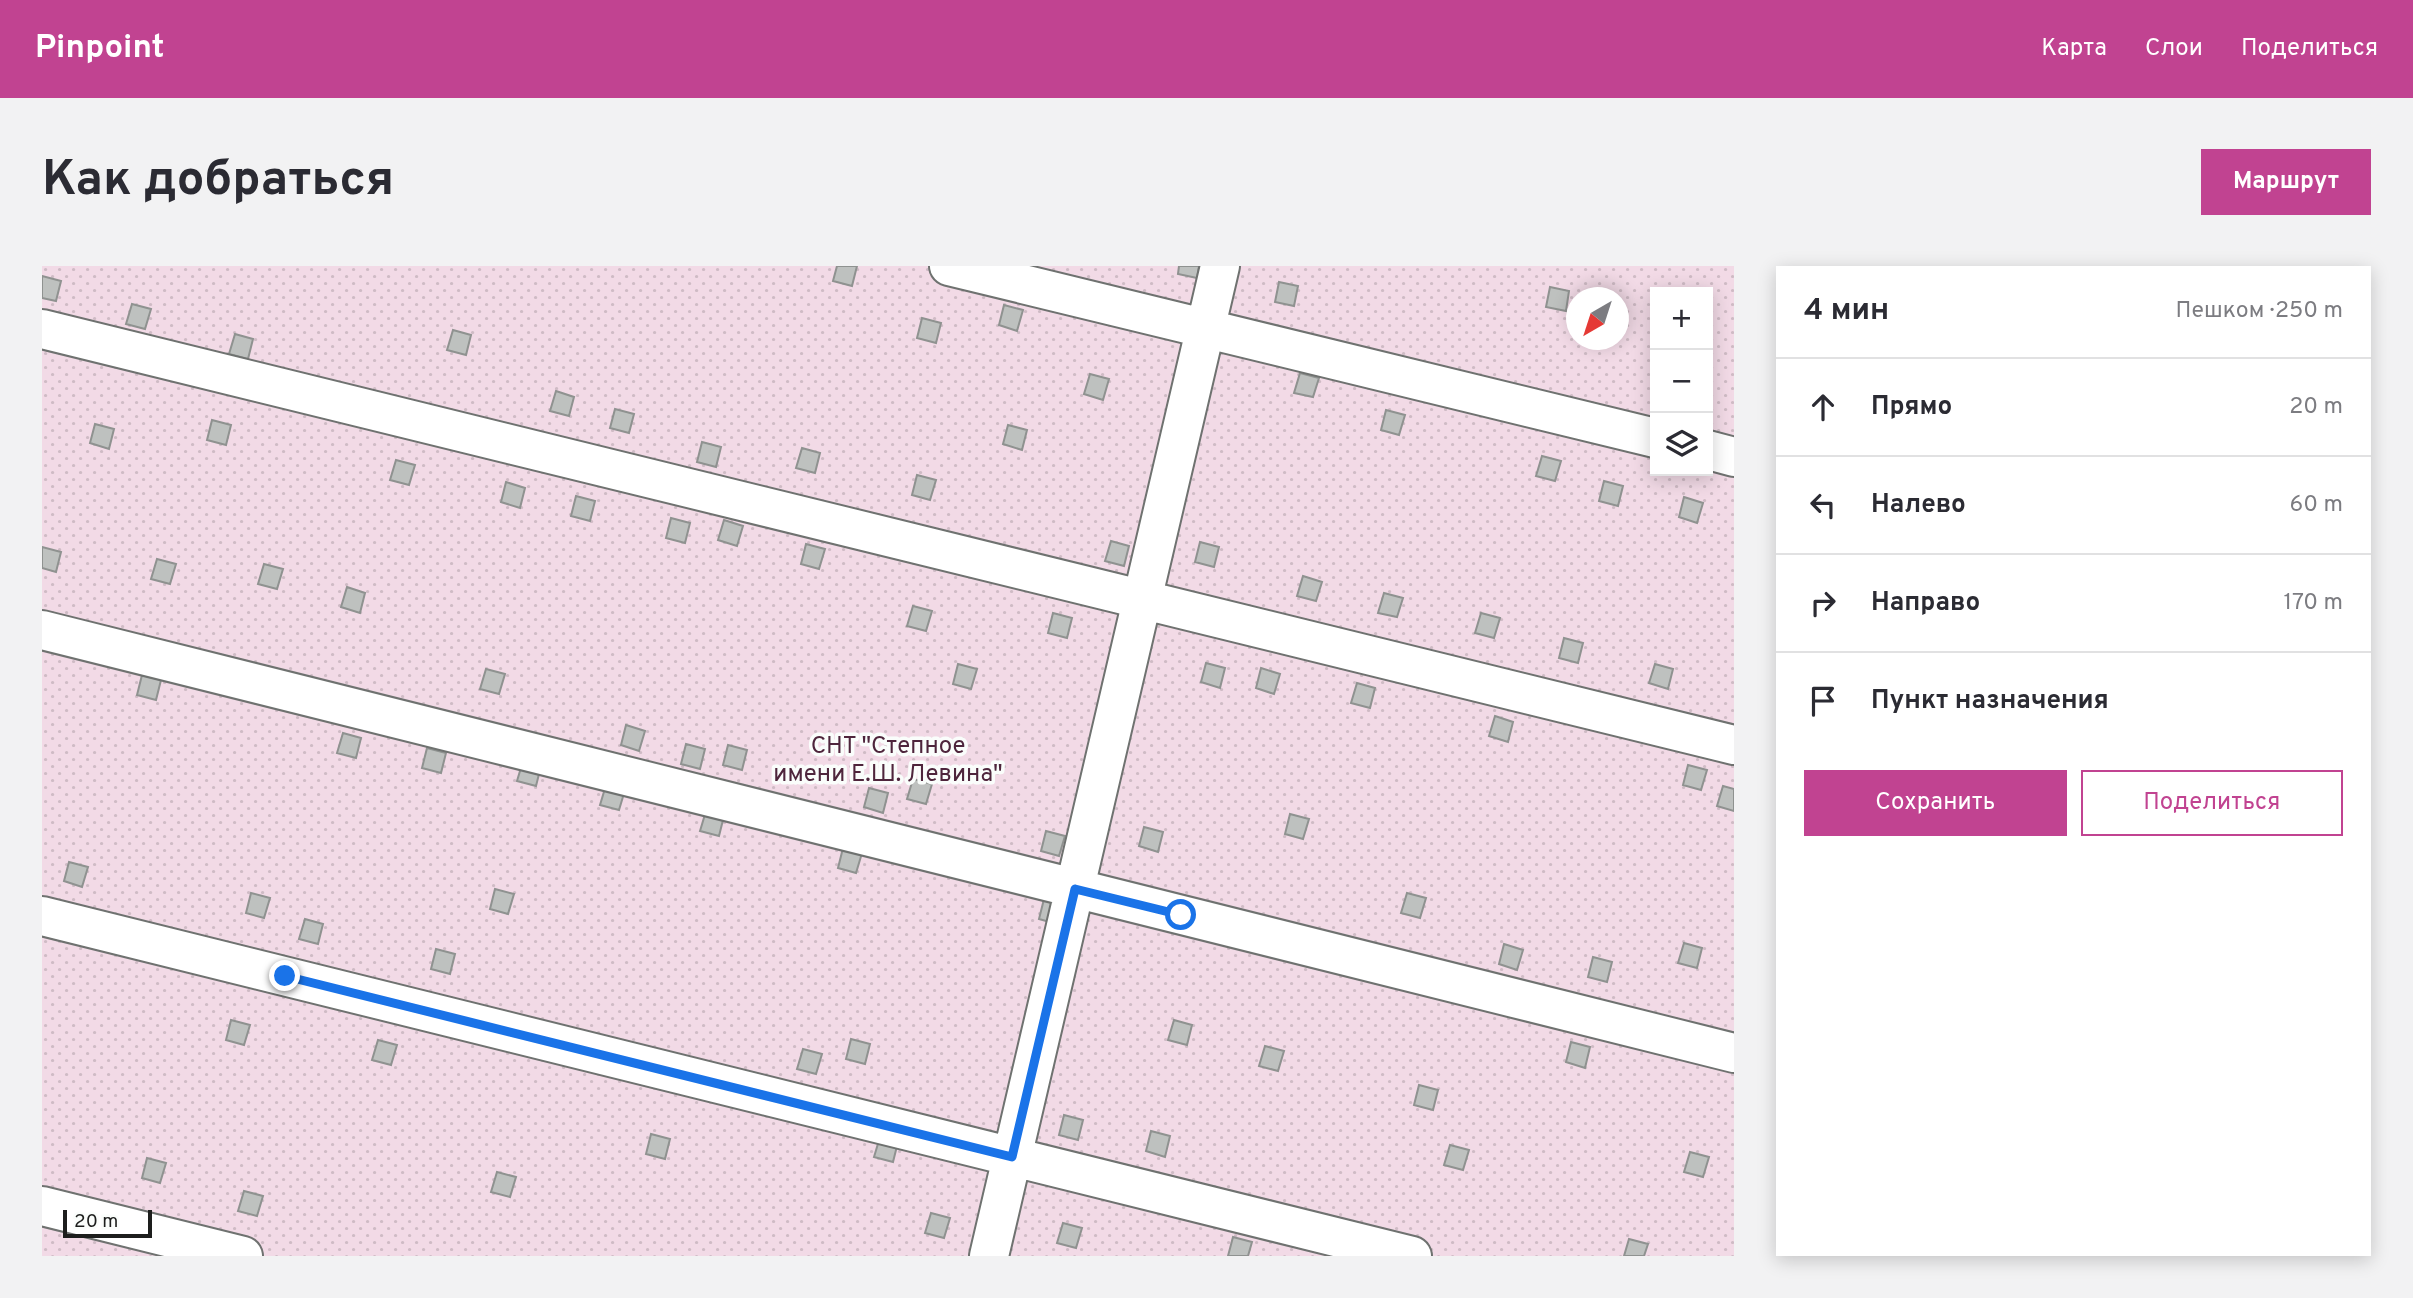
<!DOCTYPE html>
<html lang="ru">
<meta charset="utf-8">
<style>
body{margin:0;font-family:Overpass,sans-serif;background:#f2f2f3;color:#2b2b33}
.controls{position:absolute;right:21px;top:21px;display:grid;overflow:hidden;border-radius:0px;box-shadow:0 4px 18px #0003}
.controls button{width:63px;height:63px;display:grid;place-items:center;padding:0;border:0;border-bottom:2px solid #e1e1e2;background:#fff;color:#2b2b33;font:35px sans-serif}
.compass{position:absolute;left:1524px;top:21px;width:63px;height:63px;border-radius:50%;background:#fff;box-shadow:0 4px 18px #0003;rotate:219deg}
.scale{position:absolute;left:21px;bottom:18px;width:89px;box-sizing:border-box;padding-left:7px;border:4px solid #1d1e1d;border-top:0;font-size:19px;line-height:24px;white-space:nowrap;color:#1d1e1d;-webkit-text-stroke:5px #fafdfb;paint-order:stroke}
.stop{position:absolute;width:21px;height:21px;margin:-16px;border:5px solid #1a73e8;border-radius:50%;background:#fff}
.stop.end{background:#1a73e8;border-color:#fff;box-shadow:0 2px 7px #0008}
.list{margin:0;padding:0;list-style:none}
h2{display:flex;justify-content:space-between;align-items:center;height:91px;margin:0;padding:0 28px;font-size:30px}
h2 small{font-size:23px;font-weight:400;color:#7c7c81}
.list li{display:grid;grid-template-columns:46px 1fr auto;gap:21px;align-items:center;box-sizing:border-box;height:98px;padding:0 28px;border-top:2px solid #e1e1e2}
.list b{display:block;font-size:26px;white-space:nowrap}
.list em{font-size:23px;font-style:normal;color:#7c7c81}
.actions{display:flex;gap:14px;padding:21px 28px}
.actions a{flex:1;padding:16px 0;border:2px solid #c14391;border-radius:0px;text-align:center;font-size:24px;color:#c14391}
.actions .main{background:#c14391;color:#fff}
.icon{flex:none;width:38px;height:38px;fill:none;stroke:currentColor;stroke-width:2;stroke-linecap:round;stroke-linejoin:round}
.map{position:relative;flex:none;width:1692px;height:990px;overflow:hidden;border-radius:0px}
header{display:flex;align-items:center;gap:42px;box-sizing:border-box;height:98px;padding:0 35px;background:#c14391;color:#fff}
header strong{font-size:33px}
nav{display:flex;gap:38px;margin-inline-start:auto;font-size:24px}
.intro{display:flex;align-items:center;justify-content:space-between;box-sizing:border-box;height:168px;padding:0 42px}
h1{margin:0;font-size:49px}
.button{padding:18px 32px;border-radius:0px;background:#c14391;color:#fff;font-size:24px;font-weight:700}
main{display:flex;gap:42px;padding:0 42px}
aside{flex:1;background:#fff;border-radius:0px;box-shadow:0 4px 18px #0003}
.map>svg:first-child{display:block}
</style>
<header>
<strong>Pinpoint</strong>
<nav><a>Карта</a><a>Слои</a><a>Поделиться</a></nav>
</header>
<div class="intro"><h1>Как добраться</h1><a class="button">Маршрут</a></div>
<main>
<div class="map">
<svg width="1692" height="990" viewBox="0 0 1692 990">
<defs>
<pattern id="garden-dots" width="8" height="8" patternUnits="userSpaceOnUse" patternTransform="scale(1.75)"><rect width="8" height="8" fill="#f2dae6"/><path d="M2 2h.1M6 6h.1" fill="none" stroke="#cfbbc5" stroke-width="1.8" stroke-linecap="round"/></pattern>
</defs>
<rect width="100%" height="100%" fill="#edf0ee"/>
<path fill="url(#garden-dots)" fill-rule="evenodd" d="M0,0H1692V990H0ZM1613,26H1666V205H1613ZM1534,32H1576V74H1534Z"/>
<path fill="#bec1bf" stroke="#8f9290" stroke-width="2" d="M795,0H815L810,20L791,15Z
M1137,0H1157L1155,12L1136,8Z
M0,10L19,15L14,35L0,32Z
M1237,16L1256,20L1252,40L1233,36Z
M1508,21L1527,25L1524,45L1504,41Z
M90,38L109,43L103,63L84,58Z
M962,39L981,44L975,65L957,59Z
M880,52L899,57L894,77L875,72Z
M411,64L429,69L424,89L405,84Z
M193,68L211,73L206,93L187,88Z
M1258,107L1277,112L1271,131L1252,127Z
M1048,108L1067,113L1061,134L1042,128Z
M514,125L532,131L527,150L508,145Z
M573,143L592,148L587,167L568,162Z
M1344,144L1363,149L1357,169L1339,164Z
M170,154L189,159L184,179L165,174Z
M53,158L72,163L67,183L48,177Z
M966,159L985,164L980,184L961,178Z
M660,176L679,181L674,201L655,196Z
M760,182L778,187L773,207L754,202Z
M1500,190L1519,195L1513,215L1494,210Z
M354,194L373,199L367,219L348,214Z
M875,209L894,214L888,234L870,229Z
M1562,215L1581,220L1576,240L1557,235Z
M464,216L483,222L478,242L459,236Z
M534,230L553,235L548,255L529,250Z
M1642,231L1661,237L1655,257L1637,251Z
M629,252L648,257L643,277L624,272Z
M682,254L701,260L695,280L676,274Z
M1069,275L1087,280L1082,300L1063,295Z
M1158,276L1177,281L1172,301L1153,296Z
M764,278L783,283L777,303L759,298Z
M0,281L19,286L14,306L0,302Z
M115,293L134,298L128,318L109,313Z
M222,298L241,303L235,323L216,318Z
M1261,310L1280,316L1274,335L1255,330Z
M305,321L323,327L318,347L299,341Z
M1342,327L1361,332L1355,351L1336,347Z
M871,340L890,345L884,365L865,360Z
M1011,347L1030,352L1025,372L1006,367Z
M1439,347L1458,352L1452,372L1433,367Z
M1522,372L1541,377L1536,397L1517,392Z
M1164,397L1183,402L1178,422L1159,416Z
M916,398L935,403L929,423L911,418Z
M1613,398L1631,403L1626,423L1607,417Z
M1219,402L1238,408L1232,428L1214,422Z
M444,403L463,408L457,428L438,423Z
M100,409L119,414L114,434L95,429Z
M1315,417L1333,422L1328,442L1309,437Z
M1453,450L1471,456L1466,476L1447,470Z
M584,459L603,465L597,485L579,479Z
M301,467L319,472L314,492L295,487Z
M644,478L663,483L658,503L639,498Z
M686,479L705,484L700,504L681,499Z
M385,482L404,487L399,507L380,502Z
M481,495L499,500L494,520L475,515Z
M1646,499L1665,504L1659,524L1641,519Z
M871,513L890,518L884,538L865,533Z
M564,519L583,524L577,544L558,539Z
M1681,520L1692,523V545L1675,540Z
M827,522L846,527L841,547L822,541Z
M664,545L682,550L677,570L658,565Z
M1248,548L1267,553L1261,573L1243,568Z
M1102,561L1121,566L1116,586L1097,580Z
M1004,565L1023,570L1017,590L999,585Z
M801,582L820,587L814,607L796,602Z
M27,596L46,601L40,621L22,615Z
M453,623L472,628L466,648L448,643Z
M209,627L228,632L222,652L204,647Z
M1365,627L1384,632L1378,652L1359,647Z
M1002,633L1021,638L1015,658L997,653Z
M263,653L281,658L276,678L257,673Z
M1642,677L1660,682L1655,702L1636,697Z
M1462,678L1481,684L1475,704L1457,698Z
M394,683L413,688L408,708L389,703Z
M1551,691L1570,696L1565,716L1546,711Z
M189,754L208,759L202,779L184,774Z
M1132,754L1150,759L1145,779L1126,774Z
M809,773L828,778L823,798L804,793Z
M336,774L355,779L349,799L330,794Z
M1529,776L1548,781L1543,802L1524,796Z
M1223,780L1242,785L1236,805L1217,800Z
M761,783L780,788L774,808L755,803Z
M1377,819L1396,824L1391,844L1372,839Z
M1022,849L1041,854L1036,874L1017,869Z
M1109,865L1128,870L1123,891L1104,885Z
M609,868L628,873L623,893L604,888Z
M838,871L856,876L851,896L832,891Z
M1408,879L1427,884L1421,904L1402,899Z
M1648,886L1667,891L1661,911L1642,906Z
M105,892L124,897L118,917L100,912Z
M455,906L474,911L468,931L449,926Z
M202,925L221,930L215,950L196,945Z
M889,947L908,952L902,972L883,967Z
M1021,957L1040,962L1034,982L1015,977Z
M1191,971L1210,976L1206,990H1186Z
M1587,973L1606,978L1602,990H1582Z"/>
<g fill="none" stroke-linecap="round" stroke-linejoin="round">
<g stroke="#6f7270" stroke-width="42">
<path id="minor" d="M907,0L1613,172
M0,63L1692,479
M1666,184L1692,191
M0,364L1692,787
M0,650L1370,990
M0,940L201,990
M947,990L1178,0"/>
</g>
<use href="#minor" stroke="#fff" stroke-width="38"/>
</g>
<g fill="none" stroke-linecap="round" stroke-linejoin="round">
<path stroke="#1a73e8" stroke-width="9" d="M243,710L970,891L1033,623L1139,649"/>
</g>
<g text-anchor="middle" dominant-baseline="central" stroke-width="7" stroke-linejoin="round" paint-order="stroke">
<g font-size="24" fill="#4e253c" stroke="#fafdfb">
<text x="846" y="481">СНТ "Степное<tspan x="846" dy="28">имени Е.Ш. Левина"</tspan></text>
</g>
</g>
</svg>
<div class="controls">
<button>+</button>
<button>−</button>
<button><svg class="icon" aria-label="layers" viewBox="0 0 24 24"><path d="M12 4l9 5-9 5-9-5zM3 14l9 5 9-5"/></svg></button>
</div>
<svg class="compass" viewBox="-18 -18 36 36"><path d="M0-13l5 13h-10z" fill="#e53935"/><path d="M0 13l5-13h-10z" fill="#7c7c81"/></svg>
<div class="scale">20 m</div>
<div class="stop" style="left:1139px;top:649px"></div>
<div class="stop end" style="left:243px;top:710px"></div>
</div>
<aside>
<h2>4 мин<small>Пешком · 250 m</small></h2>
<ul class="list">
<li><svg class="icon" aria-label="ahead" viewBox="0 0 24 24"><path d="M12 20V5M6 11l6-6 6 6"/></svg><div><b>Прямо</b></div><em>20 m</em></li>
<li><svg class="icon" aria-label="left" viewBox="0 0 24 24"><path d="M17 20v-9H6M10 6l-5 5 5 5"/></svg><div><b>Налево</b></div><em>60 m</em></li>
<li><svg class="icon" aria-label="right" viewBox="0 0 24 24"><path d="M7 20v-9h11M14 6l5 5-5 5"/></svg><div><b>Направо</b></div><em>170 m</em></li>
<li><svg class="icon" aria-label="arrive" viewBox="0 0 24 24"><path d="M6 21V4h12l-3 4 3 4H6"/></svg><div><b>Пункт назначения</b></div></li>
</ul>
<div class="actions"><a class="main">Сохранить</a><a>Поделиться</a></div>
</aside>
</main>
